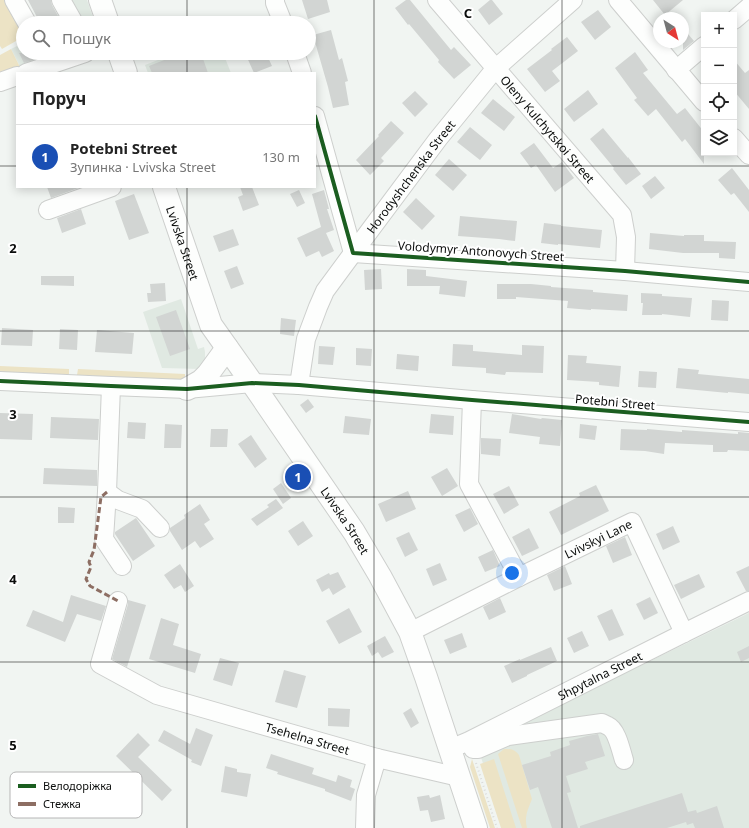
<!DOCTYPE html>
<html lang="uk">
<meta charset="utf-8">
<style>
body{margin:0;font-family:"Noto Sans",sans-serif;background:#f2f2f2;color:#222}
.controls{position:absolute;right:12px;top:12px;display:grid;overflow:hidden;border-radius:0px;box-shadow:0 2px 10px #0003}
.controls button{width:36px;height:36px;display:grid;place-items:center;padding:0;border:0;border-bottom:1px solid #e0e0e0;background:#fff;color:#222;font:20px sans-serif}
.compass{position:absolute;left:653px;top:12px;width:36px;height:36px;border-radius:50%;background:#fff;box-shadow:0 2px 10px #0003;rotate:144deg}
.you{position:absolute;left:512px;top:573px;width:14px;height:14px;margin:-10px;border:3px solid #fff;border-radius:50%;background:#1a73e8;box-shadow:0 0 0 6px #1a73e833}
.badge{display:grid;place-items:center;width:26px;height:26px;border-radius:50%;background:#5c5e5c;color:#fff;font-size:13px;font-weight:700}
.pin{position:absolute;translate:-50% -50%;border:2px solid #fff;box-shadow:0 1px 4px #0006}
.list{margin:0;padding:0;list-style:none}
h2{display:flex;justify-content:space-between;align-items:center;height:52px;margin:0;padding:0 16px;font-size:17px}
h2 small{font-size:13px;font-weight:400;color:#767676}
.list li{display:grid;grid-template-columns:26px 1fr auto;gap:12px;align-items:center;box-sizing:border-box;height:64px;padding:0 16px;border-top:1px solid #e0e0e0}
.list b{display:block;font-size:15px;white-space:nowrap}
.list p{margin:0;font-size:13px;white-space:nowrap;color:#767676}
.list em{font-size:13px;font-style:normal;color:#767676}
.icon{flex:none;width:22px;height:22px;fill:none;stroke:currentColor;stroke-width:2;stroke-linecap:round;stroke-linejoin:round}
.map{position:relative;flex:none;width:749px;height:828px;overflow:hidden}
.search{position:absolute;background:#fff;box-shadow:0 2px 10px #0003;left:16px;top:16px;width:300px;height:44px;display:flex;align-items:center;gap:10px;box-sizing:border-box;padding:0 14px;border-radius:22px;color:#767676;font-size:15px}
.panel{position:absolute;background:#fff;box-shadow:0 2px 10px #0003;left:16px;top:72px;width:300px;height:116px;border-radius:0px}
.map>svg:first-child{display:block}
</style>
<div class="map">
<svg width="749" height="828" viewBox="0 0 749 828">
<rect width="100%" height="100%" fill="#f1f5f2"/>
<path fill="#e0e9e2" d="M56,0H87L95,23H68Z
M23,43V53H38L43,63L22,71L11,49Z
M176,53H223L231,73H148L145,65Z
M181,299L198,349L204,347L205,352V360L201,369L162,368L143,312Z
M749,613V828H504L477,745Z"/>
<path fill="#ece3c5" d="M0,0H9L23,26V37L2,49L0,46Z
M11,49L22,71L0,78V55Z
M0,366L69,369V375L0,372Z
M78,369L185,374V380L77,375Z
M504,749C511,749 514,749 519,755L532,799C528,809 524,817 527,828H522L498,754Z
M472,759L495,828H490L470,767Z
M494,759L516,828H501L480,764Z"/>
<path fill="#d2d5d3" d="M28,0H51L52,5L62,23H40Z
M302,0H327L330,12L308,19Z
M406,0H410L451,50L454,47L471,65L454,79L438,62L439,60L409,24L408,25L395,8Z
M490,0H492L503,14L489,25L478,10Z
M653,0H683L665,15Z
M598,10L611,27L595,40L581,22Z
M683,28L694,41L683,50Z
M331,30L339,60L342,58L348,81L345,82L349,105L333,108L328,87L313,35Z
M567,37L578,51L552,71L560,81L545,92L527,69L552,50L551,49Z
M635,52L648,70L643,73L677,114L685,108L704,132V164L685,139L682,142L656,109L648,116L634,100L637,98L615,68Z
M19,53H46L36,59L24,63Z
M182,53H201L208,73H152L149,66Z
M245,53H266L272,66L254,73Z
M734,60L745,73L749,70V109L734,91Z
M588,90L598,104L574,122L564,109Z
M415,91L428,104L415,117L402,103Z
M493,99L515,117L504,131L481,113Z
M391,121L404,133L381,158L384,161L370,175L356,160L379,136L378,135Z
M470,127L492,145L480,160L457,142Z
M603,128L628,158V157L641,174L626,185L613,169L614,168L590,139Z
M534,143L553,168L562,162L574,178L555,192L536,165L531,168L520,153Z
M449,159L467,175L453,191L435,175Z
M732,168L749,190V212L734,193L731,195L718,180Z
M655,176L665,188L651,199L642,186Z
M47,187H81L51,198Z
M240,187H252L259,205L243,211L238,197L243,195Z
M299,190L305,203L297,207L290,194Z
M324,190L329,209H327L334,230L326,233L334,251L322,257L319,251L306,257L297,238L321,227L312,194Z
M134,194L149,233L129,240L115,201Z
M416,198L435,216L422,230L403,212Z
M81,209L86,224L62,233L57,218Z
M460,216L517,221L515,241L499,239L458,236Z
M544,223L561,225V226L602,230L600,248L558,244V245L541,243Z
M233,229L239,245L219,252L213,236Z
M650,233L684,236V235H704V241L736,242L735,259L719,258V253H683L649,249Z
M237,266L244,284L231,289L224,271Z
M381,269L382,289L365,290L364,270Z
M407,269L426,270V276L467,281L465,297L439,294L440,286H407Z
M41,276H74V286L41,285Z
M165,283L166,301L148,302L147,293H151L150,284Z
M497,284H531L551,286V287L593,290V292L628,295L627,311L591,309V310L567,308L568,301L516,297V299H497Z
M641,293L662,294V296L692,298L690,317L662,314V315H642L643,303H641Z
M712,300L729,301L728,321L711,320Z
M176,310L190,349L170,356L156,317Z
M281,318L296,320L294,336L280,334Z
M2,328L33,330L32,346L1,345Z
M60,329L78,330L77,350L59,349Z
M97,330L134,333L132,354L95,352Z
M453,344L473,345V351L522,355V345L544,346L543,373L506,372L505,375L486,373V368L452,366Z
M319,346L335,347L333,365L318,364Z
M356,348L372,349L371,366L356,365Z
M397,354L419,356L418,371L396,369Z
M568,355L587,356L586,363L621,366L619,387L599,385V382L567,380Z
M678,368L699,370L698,374L749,379V394L728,392V393L676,388Z
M639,371L657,372L656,388L638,387Z
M308,399L314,407L306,413L300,405Z
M0,413L33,414L32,440L0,439Z
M431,414L454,416L453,435L429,433Z
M512,414L541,419L542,418L562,420L560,446L539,444L540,437L509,433Z
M345,416L371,419L369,435L343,433Z
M51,417L99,419L98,440L50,438Z
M128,422L146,423L145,439L127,438Z
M165,424L182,425L181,448H164Z
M580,424L597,426L595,440L579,438Z
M211,429H228L227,447H210Z
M621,429L647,430V429L682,432V430L738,434V432L749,433V451L728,450L727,452H713V445L665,443L664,454L645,451L620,450Z
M251,435L267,459L255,468L238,444Z
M481,438L501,439L500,456L481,454Z
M44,468L97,470V486L43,484Z
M447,468L458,486L442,496L431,477Z
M281,483L291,498L283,504L273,489Z
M596,485L609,511L561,535L549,512L580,496L579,493Z
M509,486L519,505L504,514L493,494Z
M408,491L416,509L386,522L378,504Z
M276,499L283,508L257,526L251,519L269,507L267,505Z
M200,504L210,520L204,524L214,539L200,548L195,541L182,550L170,531V528L185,518L184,515Z
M58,507L75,508L74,523H58Z
M470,508L478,524L464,532L455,515Z
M136,518L155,546L133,561L115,534V532Z
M303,521L313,536L298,546L288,531Z
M673,526L680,542L663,550L656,534Z
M529,528L539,548L522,556L512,537Z
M409,532L418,550L405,557L396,538Z
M625,537L632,555L613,563L606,546Z
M493,550L500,566L485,572L478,557Z
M440,563L447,580L433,586L426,569Z
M180,564L194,586L185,592L181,585L174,589L164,575Z
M565,566L572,584L554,591L547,575Z
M749,566V591H746L736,572Z
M338,572L346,587L333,595L329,588L322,592L316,580L329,573L330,575Z
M699,574L705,587L681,599L674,585Z
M71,595L106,606L101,621L77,614L65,642L26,626L33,610L63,622Z
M650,597L658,613L644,620L636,604Z
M500,598L506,612L489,620L483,607Z
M128,600L146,605L127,667L112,659L128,604Z
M349,608L362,632L339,644L326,621Z
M612,609L624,635L609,641L597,616Z
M161,618L179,624L173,645L201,654L195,673L149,659Z
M582,631L589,646L574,653L567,638Z
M462,633L467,647L450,654L444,640Z
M385,636L394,652L382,658L378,652L372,656L367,646Z
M749,646V658L741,662L737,652Z
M551,647L557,661L527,675V676L512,683L504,666L520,659V660Z
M220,658L239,663L232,686L213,680Z
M284,670L306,676L297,708L275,702Z
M328,708L350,709L349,727L328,726Z
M411,708L419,723L411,728L403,713Z
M196,728L213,735L201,766L191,762L192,760L158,741L164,730L190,744Z
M138,733L150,745L138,757L172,790L162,801L116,756Z
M598,734L605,756L585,762L588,769L566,776L571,792L567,793L578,828H552L538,787L530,790L522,765L551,756L550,752L570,745L569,741L587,736Z
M271,754L314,768L312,774L336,782L338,775L352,780L350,787L355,789L351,801L325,791V789L277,774L278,772L266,768Z
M225,766L237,769V772L251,774L247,797L221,792Z
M682,793L688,812L696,810L697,813L717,806L724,828H695L693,823L687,825L686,822L667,828H580V826Z
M429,795L430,798L440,795L445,819L431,822L428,810L420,811L417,797Z"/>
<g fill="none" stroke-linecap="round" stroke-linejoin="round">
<g stroke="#cdcfcd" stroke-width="20">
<g id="minor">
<path d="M14,0L27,23"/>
<path d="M61,0L74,23"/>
<path d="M275,0V3L283,23"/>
<path id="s1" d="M437,0L622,215L626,237L625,271"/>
<path d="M618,0L704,102"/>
<path d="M734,20L749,7"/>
<path d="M295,53L302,73"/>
<path d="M676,70L704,46"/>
<path d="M26,73L85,53"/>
<path d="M0,82L17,76"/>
<path d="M315,116L353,253L625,271L749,282"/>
<path d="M734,138L749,155"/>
<path d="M48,210L112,187"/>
<path d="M0,381L111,386L187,389L252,383L299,385L472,400L749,422"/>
<path id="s2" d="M299,385L306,339L318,307L325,291L353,253L438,139L495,69L573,0"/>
<path d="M111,386L107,492L104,539L122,566"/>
<path d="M472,400L469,484L519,577"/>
<path d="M107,492L118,500L142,509L160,528"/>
<path id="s3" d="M118,601L100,664L157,695L377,758L459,777"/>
<path id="s4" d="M410,632L519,577L632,522L684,633"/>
<path id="s5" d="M450,749L469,741L684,633L749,601"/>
<path d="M473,749H478L508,736L602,723C604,724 606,725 608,726C617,730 621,751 624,760"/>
<path d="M365,828L366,795L377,758"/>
</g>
</g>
<g stroke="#cdcfcd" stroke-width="24">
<g id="major">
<path d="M100,0L108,23"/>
<path d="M119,53L126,73"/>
<path id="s6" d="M164,187L211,325L252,383L354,532L380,576L410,632L426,677L476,828"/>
<path d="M187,389L201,381L208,374L227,348"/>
</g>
</g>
<path stroke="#dadbda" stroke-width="2" stroke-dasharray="1 3" stroke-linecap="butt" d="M476,763L497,828"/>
<use href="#minor" stroke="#fdfefd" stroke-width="18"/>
<use href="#major" stroke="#fdfefd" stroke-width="22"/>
<path stroke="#8d6e63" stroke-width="3" stroke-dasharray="6 3" stroke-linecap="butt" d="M107,492L101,497L94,550L89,562L91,567L86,579L90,586L118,601"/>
<g stroke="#fff" stroke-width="6">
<path id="cycleway" d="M315,116L353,253L625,271L749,282
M0,381L111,386L187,389L252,383L299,385L472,400L749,422"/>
</g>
<use href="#cycleway" stroke="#1b5e20" stroke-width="4"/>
</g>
<path fill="none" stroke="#0b0d0c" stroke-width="1" stroke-opacity="0.55" d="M187,0V23M374,0V828M562,0V828M187,53V73M0,166H17M315,166H749M187,187V828M0,331H749M0,497H749M0,662H749"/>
<g text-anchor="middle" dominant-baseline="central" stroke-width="4" stroke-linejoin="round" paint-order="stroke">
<g font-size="12" fill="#0b0d0c" stroke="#fff">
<text stroke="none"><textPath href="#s1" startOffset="170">Oleny Kulchytskoi Street</textPath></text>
<text stroke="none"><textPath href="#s2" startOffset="241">Horodyshchenska Street</textPath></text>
<text stroke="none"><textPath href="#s6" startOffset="59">Lvivska Street</textPath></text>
<text transform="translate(481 251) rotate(4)">Volodymyr Antonovych Street</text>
<text transform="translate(615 402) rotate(5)">Potebni Street</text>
<text stroke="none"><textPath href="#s6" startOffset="383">Lvivska Street</textPath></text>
<text stroke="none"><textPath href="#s4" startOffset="210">Lvivskyi Lane</textPath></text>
<text stroke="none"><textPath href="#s5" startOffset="167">Shpytalna Street</textPath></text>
<text stroke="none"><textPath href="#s3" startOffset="287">Tsehelna Street</textPath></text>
</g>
</g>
<rect x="10" y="772" width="132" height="46" rx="6" fill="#fff" stroke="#b6b6b6" stroke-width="1"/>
<rect x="18" y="784" width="18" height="4" fill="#1b5e20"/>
<rect x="18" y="802" width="18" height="4" fill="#8d6e63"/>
<g font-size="11" fill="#0b0d0c">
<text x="43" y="790">Велодоріжка</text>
<text x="43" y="808">Стежка</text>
</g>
<g font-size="13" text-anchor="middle" font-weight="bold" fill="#0b0d0c" stroke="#fff" stroke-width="4" stroke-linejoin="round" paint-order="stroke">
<text x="468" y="18">C</text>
<text x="13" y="253">2</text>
<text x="13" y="419">3</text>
<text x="13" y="584">4</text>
<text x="13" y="750">5</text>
</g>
</svg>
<div class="controls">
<button>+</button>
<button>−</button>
<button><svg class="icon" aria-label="locate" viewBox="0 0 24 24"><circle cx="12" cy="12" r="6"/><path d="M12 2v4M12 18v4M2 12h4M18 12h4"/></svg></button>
<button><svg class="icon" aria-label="layers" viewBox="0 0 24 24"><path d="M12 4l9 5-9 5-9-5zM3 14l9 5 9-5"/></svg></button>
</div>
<svg class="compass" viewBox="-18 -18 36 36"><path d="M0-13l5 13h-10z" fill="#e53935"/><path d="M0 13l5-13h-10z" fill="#767676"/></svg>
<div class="you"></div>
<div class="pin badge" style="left:298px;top:477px;background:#1a4fb4">1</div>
<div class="search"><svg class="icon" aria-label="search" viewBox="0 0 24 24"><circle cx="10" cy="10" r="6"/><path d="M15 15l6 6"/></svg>Пошук</div>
<section class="panel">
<h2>Поруч<small></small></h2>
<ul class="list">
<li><span class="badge" style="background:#1a4fb4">1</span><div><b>Potebni Street</b><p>Зупинка · Lvivska Street</p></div><em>130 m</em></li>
</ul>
</section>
</div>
